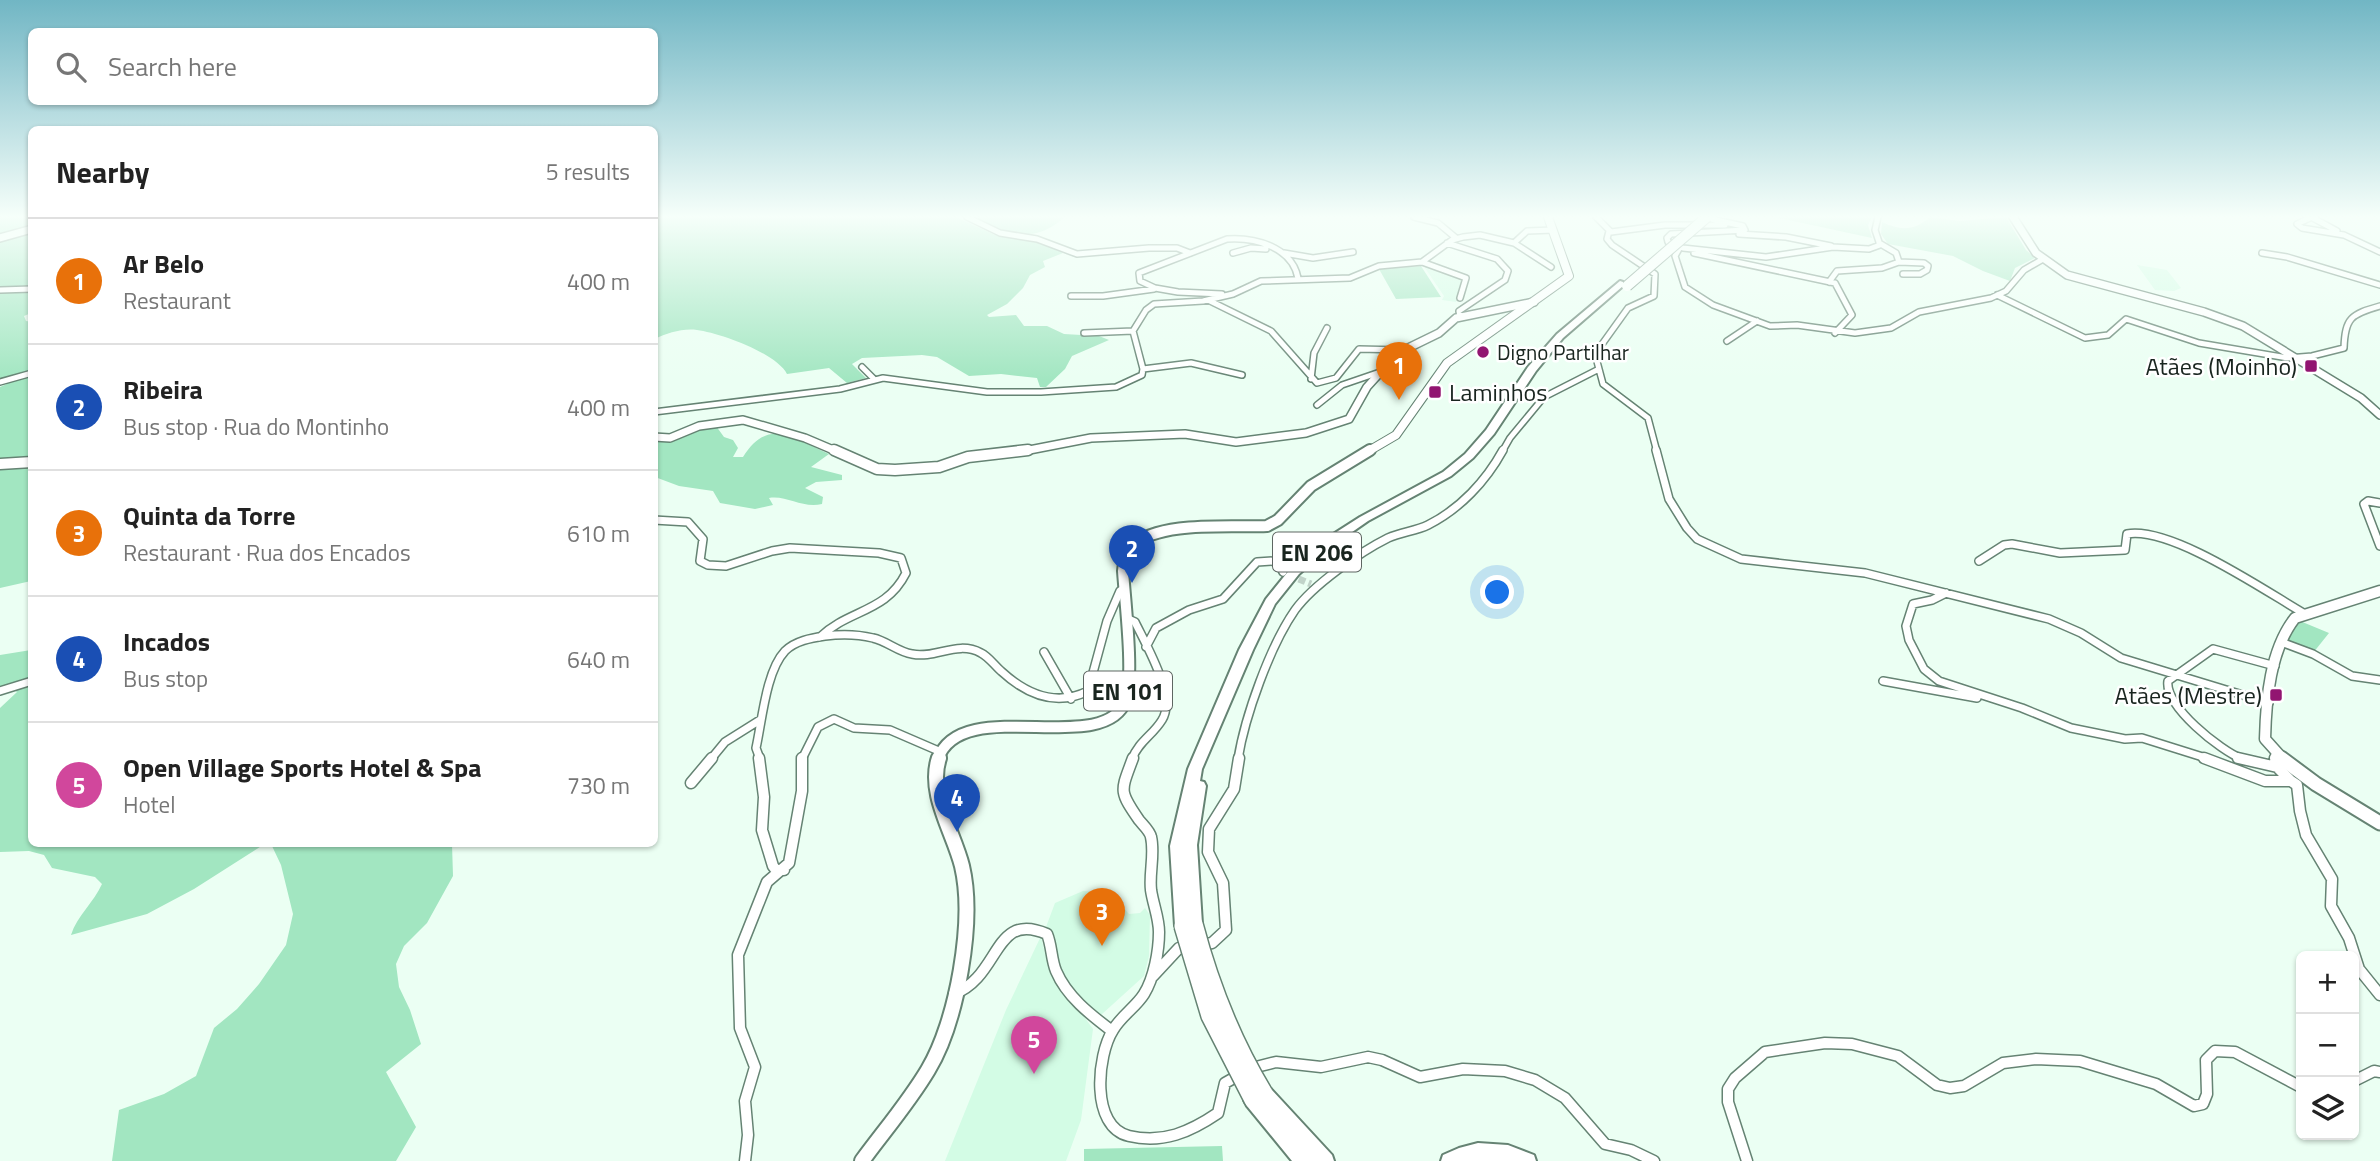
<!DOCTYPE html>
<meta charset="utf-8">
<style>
body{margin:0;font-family:"Titillium Web",sans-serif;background:#f6f6f6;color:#222}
.controls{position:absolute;right:21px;bottom:21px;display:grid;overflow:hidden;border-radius:10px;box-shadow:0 2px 5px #0004}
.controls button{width:63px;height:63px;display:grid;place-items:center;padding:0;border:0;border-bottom:2px solid #e0e0e0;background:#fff;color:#222;font:35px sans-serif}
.you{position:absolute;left:1498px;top:593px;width:24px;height:24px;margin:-18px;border:5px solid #fff;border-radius:50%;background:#1a73e8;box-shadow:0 0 0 10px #1a73e833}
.badge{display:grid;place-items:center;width:46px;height:46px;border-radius:50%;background:#b45309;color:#fff;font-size:23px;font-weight:700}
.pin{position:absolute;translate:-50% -58px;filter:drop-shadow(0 2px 4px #0008)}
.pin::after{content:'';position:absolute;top:37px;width:24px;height:21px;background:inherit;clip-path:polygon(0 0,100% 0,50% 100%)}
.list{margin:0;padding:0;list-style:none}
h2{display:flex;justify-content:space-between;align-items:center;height:91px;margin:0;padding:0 28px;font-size:30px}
h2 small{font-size:23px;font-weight:400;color:#767676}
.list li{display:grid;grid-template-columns:46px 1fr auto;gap:21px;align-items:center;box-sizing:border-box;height:126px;padding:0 28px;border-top:2px solid #e0e0e0}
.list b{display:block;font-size:26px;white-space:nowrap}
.list p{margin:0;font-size:23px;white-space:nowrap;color:#767676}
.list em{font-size:23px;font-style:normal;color:#767676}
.icon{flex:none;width:38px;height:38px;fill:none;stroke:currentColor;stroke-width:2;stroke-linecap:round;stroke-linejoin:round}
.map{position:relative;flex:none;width:2380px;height:1161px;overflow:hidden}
.search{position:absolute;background:#fff;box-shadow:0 2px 5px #0004;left:28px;top:28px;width:630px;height:77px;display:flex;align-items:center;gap:18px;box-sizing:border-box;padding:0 24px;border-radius:10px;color:#767676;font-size:26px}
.panel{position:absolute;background:#fff;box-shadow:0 2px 5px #0004;left:28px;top:126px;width:630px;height:721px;border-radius:10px}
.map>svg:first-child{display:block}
</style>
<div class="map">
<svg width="2380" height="1161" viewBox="0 0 2380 1161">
<rect width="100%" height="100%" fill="#ebfff3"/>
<path fill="#d3fce5" d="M1423,265L1463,279L1456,302L1442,300L1444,296Z
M2137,265L2167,270L2181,288L2174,291L2155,290Z
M1083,891L1111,893L1129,914L1140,913L1145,908L1150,915L1149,956L1144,976L1101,1015L1082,1001L1067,981L1058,964L1054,936L1046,927L1055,903Z
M1041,936L1048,967L1093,1029L1081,1120L1066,1161H945L1006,1010Z"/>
<path fill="#a2e6c1" d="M0,217H31V313L24,316L26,321L32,322L31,581L0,588V387L7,384L5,380L0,382Z
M654,217H956L995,235L1038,242L1063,253L1043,261L1045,267L1030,275L1023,288L1007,304L987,315L989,317L1016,315L1024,326H1047L1064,334L1099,336L1109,340L1072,356L1065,369L1046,387H1040L1037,378L1001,374L969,376L937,357L922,355L862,358L852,364L866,378L847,383L829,368L787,374C776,353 720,333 697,330C683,328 667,333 655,339Z
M973,217H1065C1033,245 1007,235 973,217Z
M1775,217H1872L1868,225L1872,238Z
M1930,217L1960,221L2006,217L2026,250L2035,258L2015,268L2010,281L1983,271L1953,256L1888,244L1881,234L1882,222C1901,231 1914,231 1930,217Z
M1421,266L1441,297L1396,299L1379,269Z
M716,426L724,437L733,440L738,448L733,457H743C769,416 793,439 829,454L811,467L842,475V480L816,482L805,488L823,497L822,504C803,509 787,495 769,498L773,505L755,509L720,503L713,491L679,486L655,477V440Z
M2300,621L2329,633L2313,653L2285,639Z
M31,650L32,844H452L453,876L427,923L404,946L396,964L399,987L410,1010L421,1044L386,1072L416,1127L396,1161H112L119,1110L164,1094L196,1076L214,1028L237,1009L259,984L286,945L293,914L281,865L272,846L263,845L194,889L147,914L71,935C77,916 94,902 102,884L95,877L52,868L44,855L29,851L0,852V708L17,692L8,686L0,688V655Z
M1222,1146L1223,1161H1084V1149Z"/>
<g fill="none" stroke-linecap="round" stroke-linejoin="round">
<path stroke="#c1d3c9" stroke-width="7" stroke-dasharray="7 3.5" stroke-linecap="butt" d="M1289,575L1311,584"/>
<g stroke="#658373" stroke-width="8">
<path id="street-far2" d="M967,217L1000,233L1037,239L1077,254L1149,248H1177L1190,253
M1414,217L1438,223L1456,238
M1596,217L1611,232L1665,225H1725
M1702,217L1743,226L1745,230L1671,234L1667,238L1668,242L1683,248L1766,257L1833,247L1869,249L1880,245L1875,230L1878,217
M2312,217L2297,224L2302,228L2344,235L2380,252
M2313,218L2337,231
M1609,231L1607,239L1612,245L1655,274L1654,296L1628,308L1595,354L1603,384L1648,418L1657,452
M1739,234L1786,237L1831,246
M1447,243L1497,259L1508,271L1505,280L1459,311L1460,317
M1514,243L1527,231L1553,230
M1680,247L1675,256L1685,287L1713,305L1770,326L1797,325L1855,333L1891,328L1919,312L1991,298L2006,291L2024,270L2043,259
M1233,253L1251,248L1266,249
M1284,253L1313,258L1353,252
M1694,253L1835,283L1852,315L1835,333
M2262,253L2287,257L2380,285
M1422,262L1466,278L1460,298
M1899,262L1924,263L1928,266L1927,270L1920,274H1903
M1829,282L1837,271L1882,268L1899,262L1896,253L1879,243
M0,290L32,289
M1222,294L1178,292L1155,288L1140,281L1139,273L1227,239C1255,237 1292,247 1298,278
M1997,295L2085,338L2108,335L2126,319L2199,343L2288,358L2312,356L2344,348C2345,318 2351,314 2380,306
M1071,296H1103L1154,289
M1208,300L1271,331L1317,383L1336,378L1359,349L1402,350
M1084,333L1133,331
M1727,341L1757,321
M862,367L874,379
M1143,369L1191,363L1242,375
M1311,379L1314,353L1327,328
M0,382L32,373
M1317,405L1342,385L1380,372
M654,412L840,389L883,378L987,392H1041L1116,387L1142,375L1143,369L1133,331L1146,310L1154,304L1203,301L1233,294L1261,281L1350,278L1379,266L1422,262L1452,240L1463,237L1480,235L1514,243L1551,267
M1502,452L1510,438L1544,397L1599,369"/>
</g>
<g stroke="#658373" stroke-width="10">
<path id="street-far1" d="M1656,450L1669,499L1687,528L1697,539L1741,559L1865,573L2049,619L2081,633L2121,658L2269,703
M2380,503L2368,501L2364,504L2380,546
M654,520L688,522L703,539L700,561L708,565L726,566L772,551L790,548L879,553L901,558L906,573C886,613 849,609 820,637
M1979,561L2004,545L2012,544L2060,553L2125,550L2127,534C2171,526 2265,591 2305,614
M1946,593L1932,600L1913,604L1906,626L1909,640L1924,669L1939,681L2022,708L2071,728L2125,739L2142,738L2209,759
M1126,618L1135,622C1146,645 1177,697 1162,720C1153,735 1139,741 1132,759
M2281,642L2313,654L2352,676L2380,680
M1146,647L1156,628L1189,610L1223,599L1257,562L1288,560L1292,563L1281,568L1283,572
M1044,652L1071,699
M1883,681L1977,698
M0,691L32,681
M2275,755L2276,759
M711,759L725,742L760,720
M760,759L756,748C762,721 766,671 785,651C795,641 811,638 825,636C840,634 857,634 873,638C887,641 898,652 912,654C936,659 957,640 981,653C989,657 994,665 1001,671C1026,694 1056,707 1088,691L1107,621L1120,591L1124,589
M802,759L818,727L834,719L854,728L890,730L941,752
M1238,759C1245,716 1270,646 1295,610C1313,585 1360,552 1388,538C1401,532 1416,531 1428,525C1460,509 1486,481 1503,450
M2242,759C2221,751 2164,706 2168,681L2213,649L2275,666"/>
</g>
<g stroke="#658373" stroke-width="13">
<path id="street" d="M759,758L764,797L762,830L773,866L776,870H784
M1133,758C1121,791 1118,790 1139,820C1143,825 1150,831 1151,837C1155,854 1149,873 1151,890C1153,904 1159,918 1159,932C1159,951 1154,978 1144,994C1136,1007 1121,1016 1113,1030C1097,1055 1090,1127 1129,1136C1163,1144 1190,1132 1218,1113L1225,1083L1241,1074
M2204,758L2265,781H2291L2277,767L2275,758
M2238,758L2277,767
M2291,781L2297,785L2300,811L2306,835L2332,879L2331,906L2349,938L2359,969L2380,995
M691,783L712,758
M1199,945L1212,943L1226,930L1223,883L1208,852L1209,829L1234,789L1239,758
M1153,976L1179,948L1188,946
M954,994C1001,976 993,910 1047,934C1052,946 1051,959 1056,971C1067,997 1091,1015 1112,1031
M1252,1068L1276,1062L1321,1067L1368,1057L1382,1060L1420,1077L1463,1069L1505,1071L1535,1080L1565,1098L1605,1144L1631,1150L1654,1161
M2354,1081L2374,1071L2380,1072
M745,1161L748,1135L745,1101L755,1067L740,1028L738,955L767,882L789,863L802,791V758
M1747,1161L1728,1102V1089L1735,1078L1765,1052L1825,1043L1852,1044L1898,1056L1937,1085L1950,1088L1964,1086L2003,1063L2036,1059L2080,1061L2156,1084L2194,1106L2203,1104L2207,1094L2206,1060L2215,1051L2235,1052L2301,1087"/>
</g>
<g stroke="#658373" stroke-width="10">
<path id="secondary-far2" d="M2013,217L2036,253L2067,275L2204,312L2243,326L2361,398L2380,415
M0,238L32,229
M654,437L670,438L699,426L743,420L805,438L838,452
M1019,452L1091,438L1185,434L1236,442L1306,433L1349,419L1367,387L1398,353L1439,333L1456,318L1534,302"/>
</g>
<g stroke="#658373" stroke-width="13">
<path id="secondary-far1" d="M834,450L877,469L895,470L939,467L968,457L1028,450
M0,464L32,462
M2283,759L2265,739C2266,699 2270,650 2295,618L2380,591"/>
</g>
<g stroke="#658373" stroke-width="17">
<path id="secondary" d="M2281,758L2316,784L2380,823"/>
</g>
<g stroke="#658373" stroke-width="10">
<path id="primary-far2" d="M1367,452L1396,435L1447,363L1569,276L1548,217"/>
</g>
<g stroke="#658373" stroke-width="14">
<path id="primary-far1" d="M938,759C961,693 1105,759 1126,700C1134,675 1125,601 1123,571C1124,562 1125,552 1132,546C1160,520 1231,528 1267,526L1278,520L1311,486L1370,450"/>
</g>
<g stroke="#658373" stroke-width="18">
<path id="primary" d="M862,1161C884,1131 909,1102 928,1070C957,1022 975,921 962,866C954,833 927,793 939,758"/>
</g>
<g stroke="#658373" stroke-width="4">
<path id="highway" d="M1620,281L1623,282V286L1563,338L1536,371L1494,434L1473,458L1451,476L1368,521L1332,546L1299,574L1275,604L1253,650L1202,769L1200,781L1204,782L1206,786L1197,845L1202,924L1200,929L1194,931L1189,929L1183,933L1177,931L1175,926L1170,846L1188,769L1239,650L1266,599L1291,568L1324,540L1360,517L1443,472L1465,454L1486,430L1528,367L1557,334Z
M1265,1087L1271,1089L1332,1155L1334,1161H1292L1247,1106L1244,1100L1247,1094L1253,1092L1257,1093L1259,1089Z
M1478,1143L1508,1145L1534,1155L1536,1161H1441L1443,1155L1459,1148Z"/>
</g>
<use href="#street-far2" stroke="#fff" stroke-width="5"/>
<use href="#street-far1" stroke="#fff" stroke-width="7"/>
<use href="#street" stroke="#fff" stroke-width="10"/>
<use href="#secondary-far2" stroke="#fff" stroke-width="7"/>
<use href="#secondary-far1" stroke="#fff" stroke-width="10"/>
<use href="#secondary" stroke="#fff" stroke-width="13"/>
<use href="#primary-far2" stroke="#fff" stroke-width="8"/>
<use href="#primary-far1" stroke="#fff" stroke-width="10"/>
<use href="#primary" stroke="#fff" stroke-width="14"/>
<use href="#highway" fill="#fff" fill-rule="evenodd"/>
<g stroke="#658373" stroke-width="12" stroke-linecap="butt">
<path id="highway-bridge-far1" d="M1627,286L1707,217"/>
</g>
<g stroke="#658373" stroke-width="20" stroke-linecap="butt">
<path id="highway-bridge" d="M1194,924C1210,985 1232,1041 1265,1095
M1183,926L1210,1016L1253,1100"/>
</g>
<use href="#highway-bridge-far1" stroke="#fff" stroke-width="10"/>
<use href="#highway-bridge" stroke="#fff" stroke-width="17"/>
</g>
<linearGradient id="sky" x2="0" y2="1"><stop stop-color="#71b6c4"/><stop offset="0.57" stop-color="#f6fffa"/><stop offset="1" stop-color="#f6fffa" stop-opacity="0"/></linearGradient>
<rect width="2380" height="380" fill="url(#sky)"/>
<g fill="#921571" stroke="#fff" stroke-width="2.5">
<circle cx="1483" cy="352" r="7"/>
<rect x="2304" y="359" width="14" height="14" rx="3.5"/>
<rect x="1428" y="385" width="14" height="14" rx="3.5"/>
<rect x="2269" y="688" width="14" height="14" rx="3.5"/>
</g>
<g text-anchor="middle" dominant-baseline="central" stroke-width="5" stroke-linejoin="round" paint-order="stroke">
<g font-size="21" fill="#19251f" stroke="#fff" text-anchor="start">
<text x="1497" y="352">Digno Partilhar</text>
</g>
<g fill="#fff" stroke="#5e6662" stroke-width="2">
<rect x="1273" y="532.5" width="88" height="39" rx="5"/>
<rect x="1084" y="671.5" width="88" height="39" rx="5"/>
</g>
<g font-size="23" font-weight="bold" fill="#19251f">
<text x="1317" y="552">EN 206</text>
<text x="1128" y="691">EN 101</text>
</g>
<g font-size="24" fill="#19251f" stroke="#fff" text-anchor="end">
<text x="2297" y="366">Atães (Moinho)</text>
<text x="1449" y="392" text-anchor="start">Laminhos</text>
<text x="2262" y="695">Atães (Mestre)</text>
</g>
</g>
</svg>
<div class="controls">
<button>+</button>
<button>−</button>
<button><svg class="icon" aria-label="layers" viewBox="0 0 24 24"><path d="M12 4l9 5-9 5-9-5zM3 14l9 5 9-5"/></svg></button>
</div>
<div class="you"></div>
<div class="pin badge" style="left:1399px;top:400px;background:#e8710a">1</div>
<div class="pin badge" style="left:1132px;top:583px;background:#1a4fb4">2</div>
<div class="pin badge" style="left:1102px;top:946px;background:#e8710a">3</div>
<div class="pin badge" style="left:957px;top:832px;background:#1a4fb4">4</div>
<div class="pin badge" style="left:1034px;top:1074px;background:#d1479c">5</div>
<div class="search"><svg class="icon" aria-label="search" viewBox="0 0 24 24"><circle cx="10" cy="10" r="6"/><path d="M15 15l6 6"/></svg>Search here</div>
<section class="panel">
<h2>Nearby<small>5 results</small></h2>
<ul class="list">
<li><span class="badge" style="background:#e8710a">1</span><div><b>Ar Belo</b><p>Restaurant</p></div><em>400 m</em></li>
<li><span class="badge" style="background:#1a4fb4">2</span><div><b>Ribeira</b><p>Bus stop · Rua do Montinho</p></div><em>400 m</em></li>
<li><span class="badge" style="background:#e8710a">3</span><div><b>Quinta da Torre</b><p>Restaurant · Rua dos Encados</p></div><em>610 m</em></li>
<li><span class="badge" style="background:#1a4fb4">4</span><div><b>Incados</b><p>Bus stop</p></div><em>640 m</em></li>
<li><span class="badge" style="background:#d1479c">5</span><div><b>Open Village Sports Hotel &amp; Spa</b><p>Hotel</p></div><em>730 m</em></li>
</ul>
</section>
</div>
